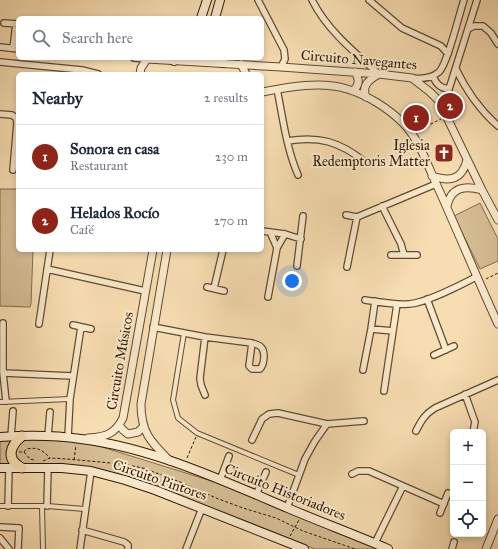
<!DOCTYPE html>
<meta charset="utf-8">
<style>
body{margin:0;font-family:"IM FELL Great Primer",serif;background:#f2f2f3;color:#1f2937}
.controls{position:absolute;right:12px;bottom:12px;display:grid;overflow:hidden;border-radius:6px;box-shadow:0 2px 6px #0003}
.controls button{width:36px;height:36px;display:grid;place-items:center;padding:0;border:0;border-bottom:1px solid #e0e1e3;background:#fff;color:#1f2937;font:20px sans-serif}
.you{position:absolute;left:292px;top:281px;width:14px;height:14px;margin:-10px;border:3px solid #fff;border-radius:50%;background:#1a73e8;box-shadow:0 0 0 6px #1a73e833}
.badge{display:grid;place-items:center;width:26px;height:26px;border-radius:50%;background:#8f2418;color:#fff;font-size:13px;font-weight:700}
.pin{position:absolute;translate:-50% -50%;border:2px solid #fff;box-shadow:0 1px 4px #0006}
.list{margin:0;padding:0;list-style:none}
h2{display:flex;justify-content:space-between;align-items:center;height:52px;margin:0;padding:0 16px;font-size:17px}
h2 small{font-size:13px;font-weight:400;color:#747a83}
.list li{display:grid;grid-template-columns:26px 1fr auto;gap:12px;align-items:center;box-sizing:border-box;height:64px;padding:0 16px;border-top:1px solid #e0e1e3}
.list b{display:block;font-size:15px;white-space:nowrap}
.list p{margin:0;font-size:13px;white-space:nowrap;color:#747a83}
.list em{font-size:13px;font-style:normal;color:#747a83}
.icon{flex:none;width:22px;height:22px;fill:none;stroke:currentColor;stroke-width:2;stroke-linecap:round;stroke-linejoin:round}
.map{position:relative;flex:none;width:498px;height:549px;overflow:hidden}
.search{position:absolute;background:#fff;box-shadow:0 2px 6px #0003;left:16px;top:16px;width:248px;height:44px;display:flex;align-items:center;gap:10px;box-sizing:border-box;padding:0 14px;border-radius:6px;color:#747a83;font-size:15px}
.panel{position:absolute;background:#fff;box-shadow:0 2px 6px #0003;left:16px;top:72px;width:248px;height:180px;border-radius:6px}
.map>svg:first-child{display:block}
</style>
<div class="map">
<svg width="498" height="549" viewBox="0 0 498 549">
<rect width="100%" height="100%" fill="#f7deb2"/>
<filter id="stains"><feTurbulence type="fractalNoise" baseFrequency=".005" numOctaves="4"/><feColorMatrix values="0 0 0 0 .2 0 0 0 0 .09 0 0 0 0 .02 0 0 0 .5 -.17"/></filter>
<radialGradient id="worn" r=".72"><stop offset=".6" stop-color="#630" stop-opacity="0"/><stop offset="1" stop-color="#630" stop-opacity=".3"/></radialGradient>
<path fill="#d5bd94" stroke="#826b4c" d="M0,189H18V250H33L31,304L30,307L0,306Z
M480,203L498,239V261L480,269L454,216Z
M0,438L86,442L218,483L383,549H315L156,489L92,469L0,467Z"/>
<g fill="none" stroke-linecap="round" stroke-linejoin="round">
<g stroke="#624a30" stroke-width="6">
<path id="pedestrian" d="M184,333L173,400L178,418L197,433L299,475
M0,402L70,399
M0,506H47L85,509
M42,506L43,549"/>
</g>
<g stroke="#624a30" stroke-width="8">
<path id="minor" d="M258,0L284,50L285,59L281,67
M312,0C327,30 354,52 379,74
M369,0L402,28L441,46L448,54
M4,23L18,24
M468,29L474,26H483L491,33L498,44
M0,47L18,49
M13,48L16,24
M134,58L147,59
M0,62L82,70L98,74
M456,69C466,90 481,111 498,126
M433,76C436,84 440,88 449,89
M412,78C421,79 432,78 439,72C448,63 459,14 464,0
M277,89C283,118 286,147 298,175
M444,110L449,89L477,0
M0,114L12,115L16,118L17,123L13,170
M287,141C319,136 339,141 365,162
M382,206L401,244L404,255
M346,215L357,217L436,184
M262,231L285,234L301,239
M270,232L277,248
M391,255H417
M297,266L303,216
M347,267L357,217
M47,269L145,291
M207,287L224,291
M214,288L223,250
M268,297L277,248L285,234
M427,299L446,350
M365,300C379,302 395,305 409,304C425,303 461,285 476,277
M3,323V373L6,401
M39,324L50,250
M73,325L91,329
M153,327L205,337L252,343C255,344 259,345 261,347C266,352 264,365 260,369H252L249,366L252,343
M371,329L393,331
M434,355L454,346
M363,370L371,329L375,301
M3,373L73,376
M384,391L397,304
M465,394L475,422L473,432
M205,395L201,385L200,378L205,337
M416,431C421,421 425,414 435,408L498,380
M11,436L13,411
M48,436L50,412
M68,437L70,399L81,327
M252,440L262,419L269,414L278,413L327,424L364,421
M352,474L358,471H369L444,504
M220,480L229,456
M256,495L266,472
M8,506L9,468
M47,506L48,468
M287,508L305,459L315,441L327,424
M440,513L448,493
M0,527L19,528L18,549
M82,530L124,542L128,545V549
M0,538L9,549
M375,543L403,486
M80,549L91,471
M186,549L202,508
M452,549L454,542"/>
</g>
<g stroke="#624a30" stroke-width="9">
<path id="tertiary" d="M241,64L246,74
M140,74L141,68L147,59L281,67L379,74L412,78L430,92L439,101L482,190L498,220
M353,91C359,85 360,80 355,72
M262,92C289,87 320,81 347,89C367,95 388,108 403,123C418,138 426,161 434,179C456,227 476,276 498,324
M366,97C361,85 370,79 379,74
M432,176C450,182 462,180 467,160
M447,206C451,187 465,185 482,190
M167,250L141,404C141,433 151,442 170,461
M119,425L123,430L128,434L138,432L143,427
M88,438C106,437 115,434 123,418L153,250
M486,549L498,519"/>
</g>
<g stroke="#301904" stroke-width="10">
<path id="secondary" d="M201,18L207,0
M215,18L220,0
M218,58L223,63
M174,61L179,58
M0,437C27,435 55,435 81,439C153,448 224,481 290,509C323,523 356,535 388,549
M0,468H62L91,471L125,480L155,490L304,549"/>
</g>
<g stroke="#301904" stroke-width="11">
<path id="primary" d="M22,436C10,446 5,459 22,468"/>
</g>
<path stroke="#301904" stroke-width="1" stroke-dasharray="3 2" stroke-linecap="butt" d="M417,131L441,119
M486,279L498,273
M19,452H24L26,449C38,447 41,449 50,458
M24,452L30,459L34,460
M187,458L196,437
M74,460L76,445
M43,461L50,458L67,459L122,464L143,468L180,482L216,498L243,508L276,518L303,531L355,549
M290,536L299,520"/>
<use href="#pedestrian" stroke="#faeacd" stroke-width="4"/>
<use href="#minor" stroke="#faeacd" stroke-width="5.5"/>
<use href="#tertiary" stroke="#faeacd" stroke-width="7"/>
<use href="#secondary" stroke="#faeacd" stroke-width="8"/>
<use href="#primary" stroke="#f7deb2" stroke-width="9"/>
</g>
<defs>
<g id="church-square" transform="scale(1)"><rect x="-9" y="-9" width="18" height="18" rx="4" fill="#8f2418" stroke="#faeacd"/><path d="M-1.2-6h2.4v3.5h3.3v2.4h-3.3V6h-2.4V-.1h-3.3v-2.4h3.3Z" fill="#fff"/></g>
</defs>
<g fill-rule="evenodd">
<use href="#church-square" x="444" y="153"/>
</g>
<g text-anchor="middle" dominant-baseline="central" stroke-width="4" stroke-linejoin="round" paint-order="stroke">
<g font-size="14" fill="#301904" stroke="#faeacd">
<text transform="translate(359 60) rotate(5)">Circuito Navegantes</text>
<text transform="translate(120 361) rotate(-80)">Circuito Músicos</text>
<text transform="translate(160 480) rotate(19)">Circuito Pintores</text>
<text transform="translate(285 492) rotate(22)">Circuito Historiadores</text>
</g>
<g font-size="14" fill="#301904" stroke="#faeacd" text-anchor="end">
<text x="430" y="145">Iglesia<tspan x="430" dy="16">Redemptoris Matter</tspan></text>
</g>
</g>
<rect width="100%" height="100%" filter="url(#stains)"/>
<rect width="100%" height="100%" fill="url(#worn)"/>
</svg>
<div class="controls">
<button>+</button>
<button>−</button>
<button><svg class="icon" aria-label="locate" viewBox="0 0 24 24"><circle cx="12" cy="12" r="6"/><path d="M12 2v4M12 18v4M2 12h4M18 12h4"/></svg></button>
</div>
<div class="you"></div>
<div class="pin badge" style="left:416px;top:118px">1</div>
<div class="pin badge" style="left:450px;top:106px">2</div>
<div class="search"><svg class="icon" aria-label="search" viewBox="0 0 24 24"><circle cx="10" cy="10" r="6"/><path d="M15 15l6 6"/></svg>Search here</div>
<section class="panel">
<h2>Nearby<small>2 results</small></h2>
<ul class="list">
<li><span class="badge">1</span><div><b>Sonora en casa</b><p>Restaurant</p></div><em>230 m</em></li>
<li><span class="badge">2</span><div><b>Helados Rocío</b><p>Café</p></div><em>270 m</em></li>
</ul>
</section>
</div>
